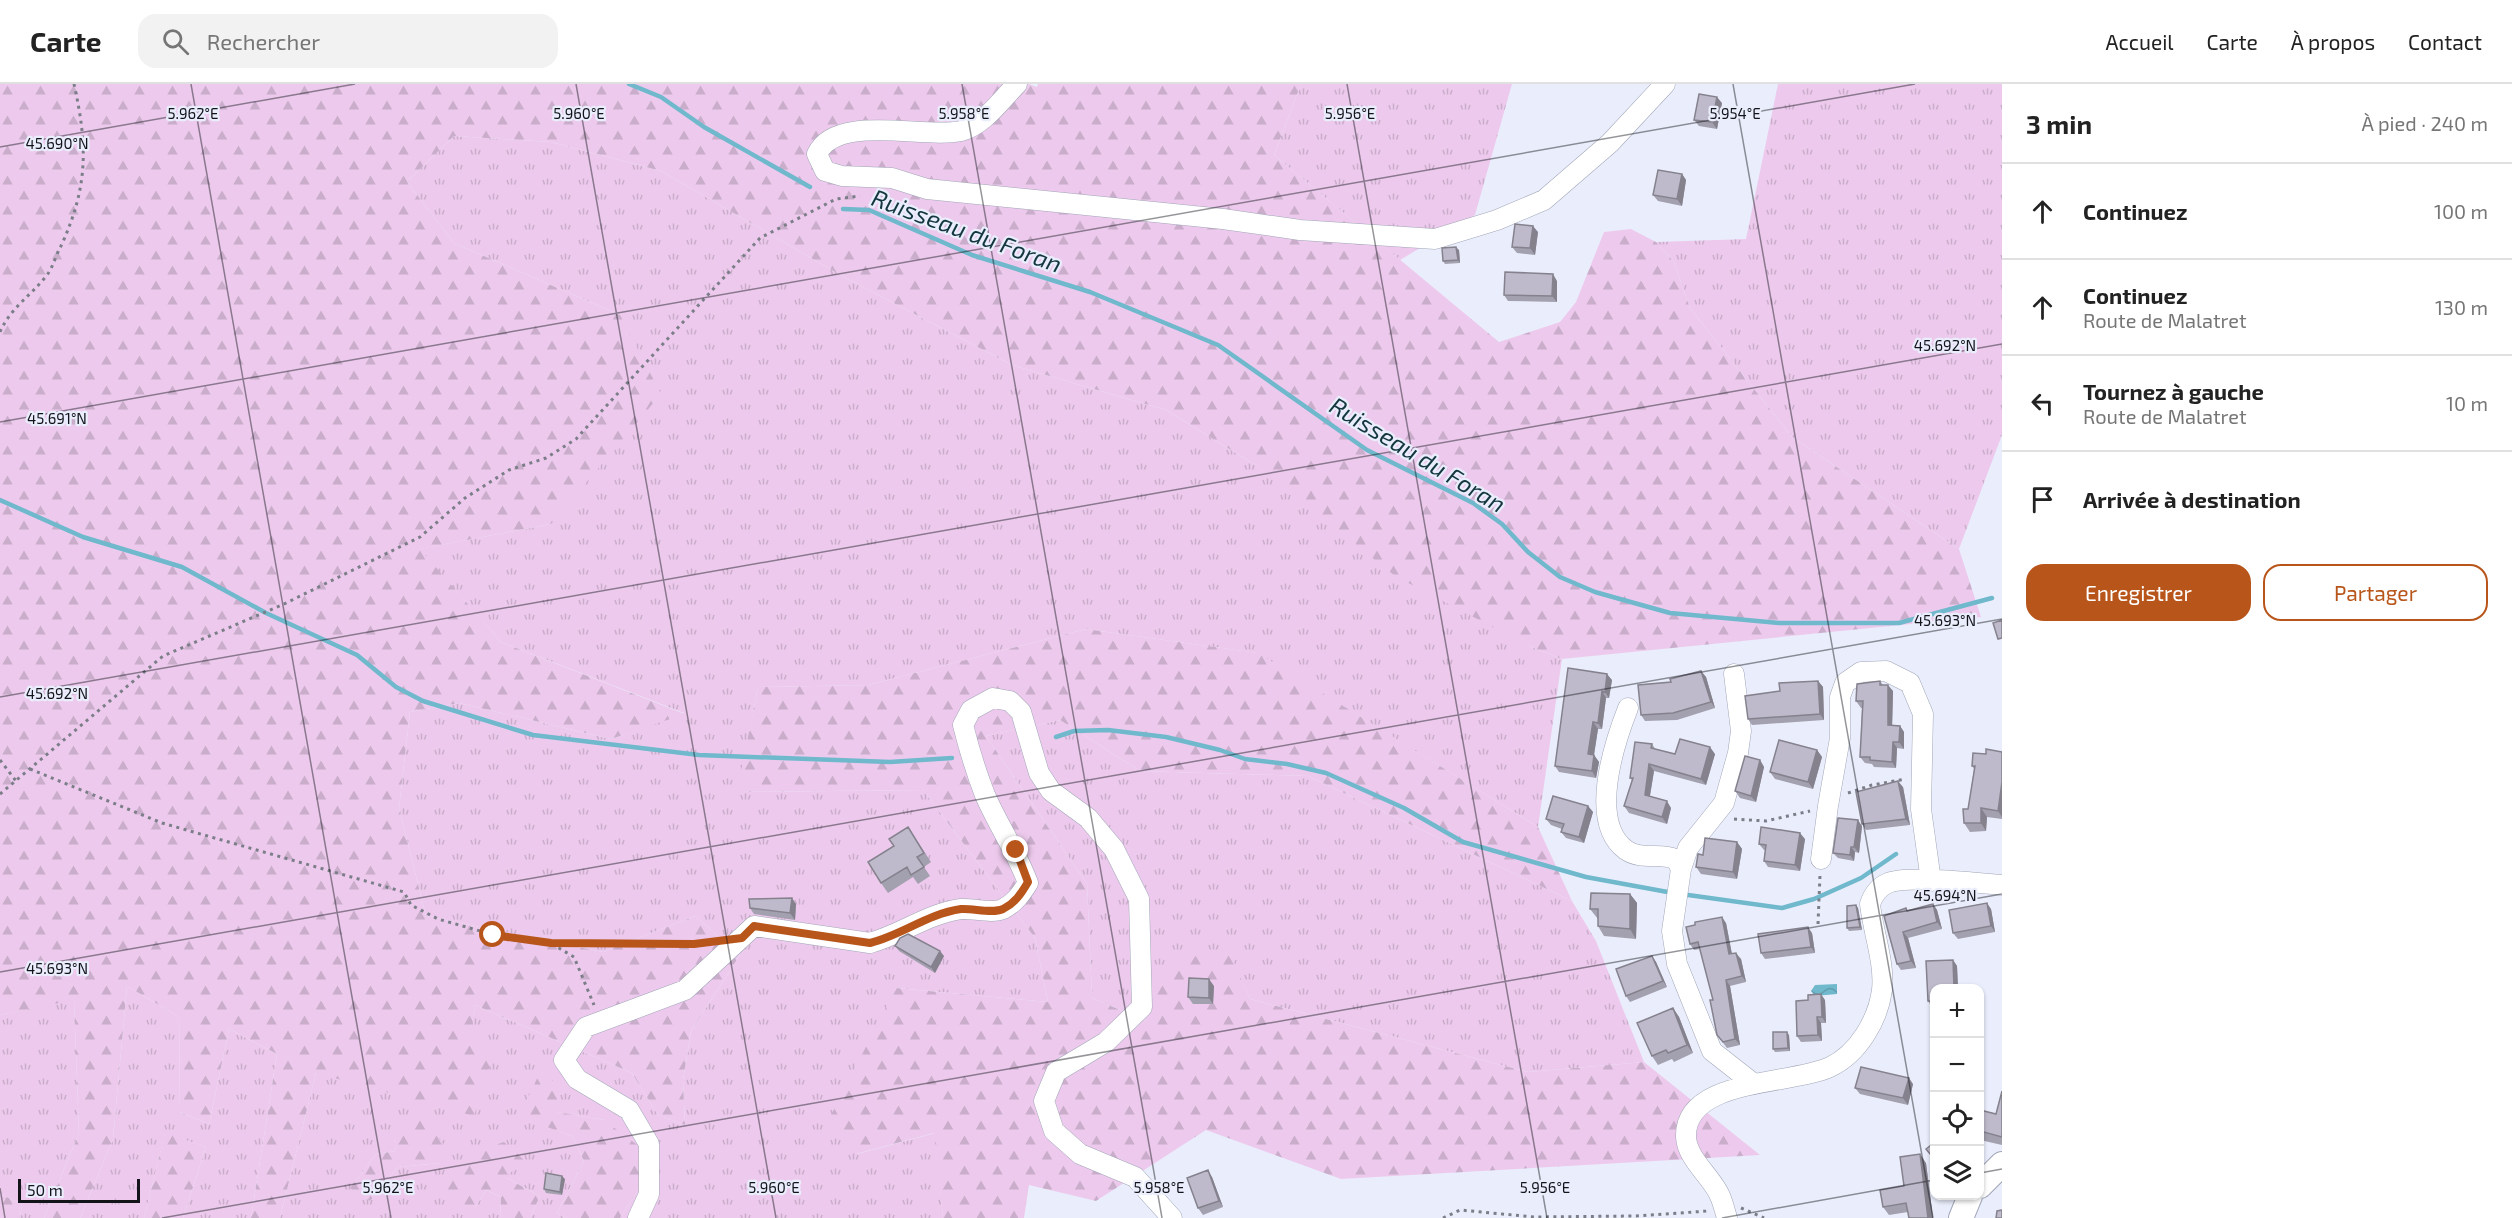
<!DOCTYPE html>
<html lang="fr">
<meta charset="utf-8">
<style>
body{margin:0;font-family:"Exo 2",sans-serif;background:#f2f2f2;color:#222}
.controls{position:absolute;right:18px;bottom:18px;display:grid;overflow:hidden;border-radius:12px;box-shadow:0 2px 4px #0004}
.controls button{width:54px;height:54px;display:grid;place-items:center;padding:0;border:0;border-bottom:2px solid #e0e0e0;background:#fff;color:#222;font:30px sans-serif}
.scale{position:absolute;left:18px;bottom:15px;width:122px;box-sizing:border-box;padding-left:6px;border:3px solid #12141a;border-top:0;font-size:16px;line-height:21px;white-space:nowrap;color:#12141a;-webkit-text-stroke:4px #eaeefc;paint-order:stroke}
.stop{position:absolute;width:18px;height:18px;margin:-14px;border:4px solid #b8551a;border-radius:50%;background:#fff}
.stop.end{background:#b8551a;border-color:#fff;box-shadow:0 2px 6px #0008}
.list{margin:0;padding:0;list-style:none}
h2{display:flex;justify-content:space-between;align-items:center;height:78px;margin:0;padding:0 24px;font-size:26px}
h2 small{font-size:20px;font-weight:400;color:#767676}
.list li{display:grid;grid-template-columns:39px 1fr auto;gap:18px;align-items:center;box-sizing:border-box;height:96px;padding:0 24px;border-top:2px solid #e0e0e0}
.list b{display:block;font-size:22px;white-space:nowrap}
.list p{margin:0;font-size:20px;white-space:nowrap;color:#767676}
.list em{font-size:20px;font-style:normal;color:#767676}
.actions{display:flex;gap:12px;padding:18px 24px}
.actions a{flex:1;padding:14px 0;border:2px solid #b8551a;border-radius:18px;text-align:center;font-size:21px;color:#b8551a}
.actions .main{background:#b8551a;color:#fff}
.icon{flex:none;width:33px;height:33px;fill:none;stroke:currentColor;stroke-width:2;stroke-linecap:round;stroke-linejoin:round}
.map{position:relative;flex:none;width:2002px;height:1134px;overflow:hidden}
header{display:flex;align-items:center;gap:36px;box-sizing:border-box;height:84px;padding:0 30px;background:#fff;border-bottom:2px solid #e0e0e0}
header strong{font-size:28px}
nav{display:flex;gap:33px;margin-inline-start:auto;font-size:21px}
.search{width:420px;height:54px;background:#f2f2f2;display:flex;align-items:center;gap:15px;box-sizing:border-box;padding:0 21px;border-radius:18px;color:#767676;font-size:22px}
main{display:flex}
aside{flex:1;background:#fff}
.map>svg:first-child{display:block}
</style>
<header>
<strong>Carte</strong>
<div class="search"><svg class="icon" aria-label="search" viewBox="0 0 24 24"><circle cx="10" cy="10" r="6"/><path d="M15 15l6 6"/></svg>Rechercher</div>
<nav><a>Accueil</a><a>Carte</a><a>À propos</a><a>Contact</a></nav>
</header>
<main>
<div class="map">
<svg width="2002" height="1134" viewBox="0 0 2002 1134">
<defs>
<pattern id="grass-tufts" width="24" height="20" patternUnits="userSpaceOnUse" patternTransform="scale(1.5)"><rect width="24" height="20" fill="#edcaed"/><path d="M3 7l-1-3M5 7V3M7 7l1-3M15 17l-1-3M17 17v-4M19 17l1-3" fill="none" stroke="#caadcb"/></pattern>
<pattern id="forest-firs" width="22" height="20" patternUnits="userSpaceOnUse" patternTransform="scale(1.5)"><rect width="22" height="20" fill="#edcaed"/><path d="M5 1l3.5 6h-7zM16 11l3.5 6h-7z" fill="#caadcb"/></pattern>
<pattern id="water-waves" width="16" height="10" patternUnits="userSpaceOnUse" patternTransform="scale(1.5)"><rect width="16" height="10" fill="#70b8cc"/><path d="M0 5q4-4 8 0t8 0" fill="none" stroke="#609daf"/></pattern>
</defs>
<rect width="100%" height="100%" fill="#eaeefc"/>
<path fill="url(#grass-tufts)" fill-rule="evenodd" d="M1301,0H1512L1475,131L1400,176L1274,71Z
M1778,0H2002V351L1959,465L1792,353L1690,224L1674,178L1656,158L1746,155Z
M454,52L551,58L661,87L842,192L1012,281L1166,326L1257,382L1529,562L1562,575L1538,743L1257,569L1086,545L868,601L758,603L738,708L923,706L1035,854L1048,918L896,904L857,1070L935,1049L943,1134H620L640,1103L604,1036L556,1028L519,1032L572,1052L584,1077L557,1129L565,1134H530L540,1112L505,1093L503,1058L473,1127L486,1106L501,1113L500,1134H280L316,989L468,960L475,921L632,989L658,1031L685,1041L683,996L691,947L740,871L695,832L603,868L426,832L399,724L410,628L459,619L611,655L684,629L501,558L419,465L551,440L620,231L454,159L407,98ZM392,1035L440,1079L398,1083L370,1117L351,1103L376,1070L396,1067Z
M1060,636L1140,687L1308,692L1572,817L1596,857L1644,978L1528,988L1250,915L1226,862L1146,937L1092,914L1087,800L986,652Z
M127,902L179,933L180,1028L209,1040L229,945L277,970L251,1134H183L206,1063L165,1050L144,1134H80L113,1055Z
M74,915L79,1049L44,1134H20L22,1120L0,1110V931Z"/>
<path fill="url(#forest-firs)" d="M0,0H1029L1037,3L1038,0H1301L1274,71L1499,258L1560,238L1576,218L1604,148L1631,145L1656,158L1674,178L1690,224L1792,353L1959,465L1981,533L1562,575L1529,562L1395,492L1257,382L1166,326L1012,281L842,192L661,87L551,58L454,52L407,98L454,159L620,231L661,310L551,440L420,465L501,558L685,630L611,655L459,619L410,628L399,724L426,832L603,868L695,832L740,871L691,947L683,996L685,1041L658,1031L632,989L475,921L469,960L493,972L474,1032L316,989L280,1134H251L277,970L229,945L209,1040L180,1028L179,933L127,902L113,1055L80,1134H44L79,1049L74,916L0,931Z
M1086,545L1258,569L1538,743L1572,817L1308,692L1140,687L1060,636L986,652L1087,800L1092,914L1146,937L1160,884L1227,862L1250,915L1528,988L1644,978L1760,1071L1341,1095L1206,1046L1096,1117L1029,1101L1024,1134H943L934,1049L856,1070L827,1039L896,904L1048,918L1035,854L923,706L737,708L758,603L868,601Z
M541,986L561,1005L557,1028L604,1036L640,1063V1103L620,1134H565L557,1129L584,1077L572,1052L519,1033Z
M424,1034L443,1060L440,1079L398,1083L370,1117L350,1104L376,1070L396,1067L391,1035Z
M165,1049L206,1063L183,1134H144Z
M504,1058L525,1077L505,1093L540,1112L530,1134H500L501,1113L486,1106L473,1127L436,1109L471,1069Z
M0,1110L22,1120L20,1134H0Z"/>
<path fill="url(#water-waves)" d="M1837,900V910L1815,912L1811,907L1815,901Z"/>
<g fill="none" stroke-linecap="round" stroke-linejoin="round">
<path stroke="#70b8cc" stroke-width="4.5" d="M629,0L661,13L704,43L810,103
M843,125L869,126L972,171L1090,208L1218,261L1367,366L1473,419L1502,440L1528,468L1560,493L1595,508L1670,529L1779,539H1899L1992,514
M0,416L83,453L182,483L266,529L357,571L396,603L423,617L533,651L699,671L890,678L952,674
M1056,653L1074,647L1108,646L1166,653L1220,666L1245,675L1287,680L1326,689L1404,724L1463,758L1586,793L1673,809
M1681,810L1782,824L1814,815L1861,794L1896,770"/>
<g stroke="#a1a6b7" stroke-width="21">
<path id="minor" d="M1017,0C1001,16 984,41 961,47C924,55 836,29 817,70L825,87L842,92L892,94L927,105L1223,135L1300,146L1435,155L1497,136L1544,116L1610,59L1665,0
M1734,590L1741,647L1738,669L1724,719L1688,764L1681,785L1672,847L1677,880L1712,967L1754,1000
M1628,624C1614,660 1588,738 1626,766C1640,776 1660,769 1676,775L1681,785
M1821,775L1828,722L1840,654V613L1845,599L1861,588L1886,587L1910,599L1923,630L1921,725L1931,797
M638,1134L649,1110V1060L629,1026L577,995L564,976L586,943L685,906L754,842L870,859C902,850 927,830 961,825C973,824 992,830 1003,825C1015,819 1021,810 1028,799C1016,767 998,741 985,711C976,688 969,665 963,641L971,626L993,614L1010,617L1021,628L1039,689L1051,707L1088,734L1114,765L1139,815L1142,923L1106,958L1056,988L1044,1017L1054,1047L1080,1070L1135,1093L1172,1134
M1727,1134C1725,1127 1723,1119 1720,1112C1712,1093 1687,1075 1686,1053C1684,994 1792,1001 1830,983C1858,970 1878,936 1882,906C1885,879 1873,848 1870,820C1873,811 1879,803 1888,799C1907,791 1979,799 2002,801"/>
</g>
<g stroke="#a1a6b7" stroke-width="26">
<path id="tertiary" d="M1980,1102L2002,1080
M1961,1134L1970,1112"/>
</g>
<path stroke="#7b7e88" stroke-width="3" stroke-dasharray="3 4.5" stroke-linecap="butt" d="M0,248C11,223 31,212 47,191C53,183 56,171 61,162C88,103 88,63 74,0
M0,676L16,697
M30,685L162,739L404,808L411,821L438,835L512,856L551,859L711,858
M1848,709L1872,701L1906,695
M0,710L163,572L284,520L420,453L465,414L509,386L546,374L576,355L760,154L836,115L860,112
M1734,735L1766,737L1810,727
M1818,840L1820,791
M552,860L574,873L594,921
M1741,1124L1764,1134
M1443,1134L1460,1126L1534,1133L1636,1132L1708,1127"/>
<use href="#minor" stroke="#fff" stroke-width="20"/>
<use href="#tertiary" stroke="#fff" stroke-width="24"/>
</g>
<path fill="#a3a0af" d="M1722,19L1717,45L1699,42L1694,36Z
M1682,90L1686,96L1682,122L1658,117L1653,111Z
M1538,148L1535,171L1517,169L1512,163Z
M1459,166L1460,179L1445,180L1443,177Z
M1557,197V218L1508,217L1504,211Z
M1568,584L1612,596L1609,614H1606L1602,645H1598L1594,671L1599,678L1596,694L1559,688L1555,682Z
M1701,587L1706,593L1715,624L1677,636L1645,637L1641,631L1671,598Z
M1818,597L1823,603L1824,636L1752,641L1748,635L1780,607Z
M1880,597L1883,601L1893,607L1892,641L1900,642L1904,648V665L1897,664L1896,684L1874,683L1872,680L1865,679L1860,673L1862,624H1861L1856,617Z
M1652,660L1656,666L1675,670H1715L1706,701L1654,687L1650,712L1671,724L1667,740L1629,729L1624,722L1632,696L1630,694Z
M1817,666L1822,673L1813,705L1775,695L1770,688Z
M2002,668V735L1987,733L1986,747L1970,748L1964,739L1968,725L1974,685L1972,682L1986,670Z
M1760,676L1764,683L1756,718L1740,714L1735,707Z
M1903,703L1910,741L1866,746L1862,740Z
M1588,722L1593,728L1584,759L1566,754L1561,748L1562,745L1551,741L1546,735Z
M1862,742L1859,769L1855,768L1854,777L1838,774L1833,769Z
M908,743L931,778L924,783L930,792L918,800L913,793L888,809L881,799L894,762Z
M1805,755L1800,787L1768,783L1764,777L1765,766H1764L1759,760Z
M1737,758L1742,765L1737,795L1701,790L1696,783L1703,771Z
M1630,810L1637,819L1636,855L1604,852L1598,842V835L1590,825Z
M796,820L795,836L754,830L750,824Z
M1933,820L1937,826L1942,845L1908,854L1916,884L1901,886L1897,880L1906,824L1908,827Z
M1856,821L1858,824L1862,846L1849,847L1847,844Z
M1991,825L1995,848L1958,855L1953,849Z
M1726,839L1732,870L1741,875L1746,898L1730,902L1740,961L1727,964L1717,951L1713,916L1700,865L1694,866L1690,860Z
M1812,849L1815,869L1765,875L1761,869Z
M895,862L944,872L935,889L899,867Z
M1652,872L1656,878L1667,903L1630,918L1626,912Z
M1953,876L1957,882L1958,904H1935V924H1933L1928,917L1926,877Z
M1214,902L1213,920H1193L1188,913Z
M1808,916H1825L1826,939H1821L1822,957L1801,958L1797,952Z
M1673,924L1679,933L1693,969L1674,978L1672,975L1658,981L1652,972Z
M1789,951L1790,967L1775,968L1773,965Z
M1913,1000L1908,1021L1860,1010L1855,1004Z
M2002,1007V1061L1980,1056V1026L1996,1030Z
M1926,1079L1933,1134H1909L1908,1128L1889,1131L1883,1123Z
M1212,1093L1223,1123L1203,1131L1198,1124Z
M565,1095L562,1111L546,1109L544,1105Z"/>
<path fill="#85828e" d="M1717,13L1722,19L1717,45L1712,38Z
M1682,90L1686,96L1682,122L1677,115Z
M1533,142L1538,148L1535,171L1530,164Z
M1456,163L1459,166L1460,179L1458,176Z
M1553,190L1557,197V218L1552,212Z
M1701,587L1706,593L1715,624L1711,618Z
M1607,590L1612,596L1609,614L1605,608Z
M1818,597L1823,603L1824,636L1820,630Z
M1888,601L1893,607L1892,648L1888,641Z
M1602,607L1606,614L1602,645L1598,639Z
M1593,638L1598,645L1593,677L1588,670Z
M1900,642L1904,648V665L1899,658Z
M1893,658L1897,664L1896,684L1892,678Z
M1710,663L1715,670L1706,701L1701,695Z
M1817,666L1822,673L1813,705L1808,698Z
M1594,671L1599,678L1596,694L1592,687Z
M1760,676L1764,683L1756,718L1751,712Z
M1649,680L1654,687L1649,717L1645,711Z
M1898,697L1903,703L1910,741L1906,735Z
M2002,698V733L1998,727Z
M1667,717L1671,724L1667,740L1662,733Z
M1588,722L1593,728L1584,759L1579,753Z
M1981,724L1987,733L1986,747L1981,739Z
M1858,736L1862,742L1859,769L1854,763Z
M1800,749L1805,755L1800,787L1795,781Z
M1737,758L1742,765L1737,795L1733,788Z
M1851,763L1855,768L1854,777L1850,771Z
M1630,810L1637,819L1636,855L1630,845Z
M792,814L796,820L795,836L790,829Z
M1987,819L1991,825L1995,848L1991,842Z
M1933,820L1937,826L1942,845L1937,838Z
M1856,821L1858,824L1862,846L1860,843Z
M1722,833L1726,839L1733,876L1729,870Z
M1808,843L1812,849L1815,869L1811,863Z
M1903,848L1908,854L1916,884L1911,877Z
M940,867L944,872L935,889L931,883Z
M1736,869L1741,875L1746,898L1742,892Z
M1652,872L1656,878L1667,903L1663,897Z
M1953,876L1957,882L1958,904H1954Z
M1209,895L1214,902L1213,920L1209,914Z
M1726,896L1730,902L1740,961L1735,955Z
M1821,910L1825,916L1826,939L1822,933Z
M1673,924L1679,933L1693,969L1687,961Z
M1817,933L1821,939L1822,957L1818,951Z
M1787,948L1789,951L1790,967L1788,964Z
M1909,994L1913,1000L1908,1021L1903,1014Z
M1920,1070L1926,1079L1933,1134H1928Z
M1208,1086L1212,1093L1223,1123L1219,1117Z
M562,1092L565,1095L562,1111L560,1108Z"/>
<path fill="#bebacb" stroke="#85828e" stroke-width="1.5" d="M1699,10L1717,13L1712,38L1694,36Z
M1658,86L1682,90L1677,115L1653,111Z
M1515,140L1533,142L1530,164L1512,163Z
M1456,163L1458,176L1443,177L1442,164Z
M1505,188L1553,190L1552,212L1504,211Z
M2002,536V554L1998,555L1993,539Z
M1568,584L1607,590L1605,608L1602,607L1598,639L1593,638L1588,670L1594,671L1592,687L1555,682Z
M1701,587L1711,618L1673,629L1641,631L1638,601L1671,598L1670,595Z
M1818,597L1820,630L1748,635L1745,612L1780,607L1779,599Z
M1880,597V601H1888V641L1900,642L1899,658H1893L1892,678L1870,676V673H1860L1863,617H1856L1857,600Z
M1680,655L1710,663L1701,695L1649,680L1645,711L1667,717L1662,733L1624,722L1633,694H1630L1635,658L1652,660L1651,664L1675,670Z
M1779,656L1817,666L1808,698L1770,688Z
M1986,665L2002,668V698L1998,727L1981,724V739H1964L1963,725H1968L1975,682H1972L1973,669L1986,670Z
M1745,672L1760,676L1751,712L1735,707Z
M1898,697L1906,735L1862,740L1856,708Z
M1553,712L1588,722L1579,753L1561,748L1564,740L1546,735Z
M1838,734L1858,736L1854,763H1851L1850,771L1833,769Z
M908,743L924,769L917,773L924,783L911,791L907,783L881,799L868,778L894,762L889,755Z
M1761,743L1800,749L1795,781L1764,777L1766,761L1759,760Z
M1705,754L1737,758L1733,788L1696,783L1698,770L1703,771Z
M1591,809L1630,810V845L1598,842V825H1590Z
M792,814L790,829L750,824L749,815Z
M1987,819L1991,842L1953,849L1949,826Z
M1933,820L1937,838L1903,848L1911,877L1897,880L1884,832L1906,824L1907,827Z
M1856,821L1860,843L1847,844V822Z
M1722,833L1729,870L1736,869L1742,892L1726,896L1735,955L1723,958L1717,951L1710,916H1713L1698,858L1690,860L1686,843L1695,841V838Z
M1808,843L1811,863L1761,869L1758,850Z
M908,850L940,867L931,883L895,862L900,854Z
M1652,872L1663,897L1626,912L1616,885Z
M1953,876L1954,904H1935V917H1928L1926,877Z
M1189,894L1209,895V914L1188,913Z
M1821,910L1822,933H1817L1818,951L1797,952L1796,917L1808,916V911Z
M1673,924L1687,961L1668,969L1666,966L1652,972L1637,939Z
M1773,948H1787L1788,964L1773,965Z
M1861,983L1909,994L1903,1014L1855,1004Z
M2002,1007V1053L1980,1047V1026L1996,1030Z
M1935,1058V1076L1926,1065Z
M1920,1070L1928,1134H1909L1906,1119L1883,1123L1880,1106L1904,1102L1900,1073Z
M1208,1086L1219,1117L1198,1124L1187,1094Z
M546,1089L562,1092L560,1108L544,1105Z
M2002,1126V1134H1996L1997,1127Z"/>
<g fill="none" stroke-linecap="round" stroke-linejoin="round">
<path stroke="#b8551a" stroke-width="8" d="M493,851L551,859L694,860L742,854L754,842L870,859C902,851 927,830 961,825C973,824 992,830 1003,825C1015,819 1021,810 1028,798L1016,766"/>
</g>
<path fill="none" stroke="#12141a" stroke-width="1.5" stroke-opacity="0.45" d="M191,0L391,1134M576,0L776,1134M962,0L1162,1134M1347,0L1547,1134M1733,0L1933,1134M0,63L355,0M0,338L1915,0M0,613L2002,260M0,888L2002,535M1980,1089L2002,1085M0,1104L5,1134M162,1134L2002,810M1722,1134L1934,1096"/>
<g text-anchor="middle" dominant-baseline="central" stroke-width="4.5" stroke-linejoin="round" paint-order="stroke">
<g font-size="24" font-style="italic" fill="#13363f" stroke="#eaeefc">
<text transform="translate(967 146) rotate(20)">Ruisseau du Foran</text>
<text transform="translate(1418 370) rotate(31)">Ruisseau du Foran</text>
</g>
</g>
<g font-size="15" text-anchor="middle" fill="#12141a" stroke="#eaeefc" stroke-width="4.5" stroke-linejoin="round" paint-order="stroke">
<text x="193" y="35">5.962°E</text>
<text x="579" y="35">5.960°E</text>
<text x="964" y="35">5.958°E</text>
<text x="1350" y="35">5.956°E</text>
<text x="1735" y="35">5.954°E</text>
<text x="57" y="65">45.690°N</text>
<text x="1945" y="267">45.692°N</text>
<text x="57" y="340">45.691°N</text>
<text x="1945" y="542">45.693°N</text>
<text x="57" y="615">45.692°N</text>
<text x="1945" y="817">45.694°N</text>
<text x="57" y="890">45.693°N</text>
<text x="388" y="1109">5.962°E</text>
<text x="774" y="1109">5.960°E</text>
<text x="1159" y="1109">5.958°E</text>
<text x="1545" y="1109">5.956°E</text>
</g>
</svg>
<div class="controls">
<button>+</button>
<button>−</button>
<button><svg class="icon" aria-label="locate" viewBox="0 0 24 24"><circle cx="12" cy="12" r="6"/><path d="M12 2v4M12 18v4M2 12h4M18 12h4"/></svg></button>
<button><svg class="icon" aria-label="layers" viewBox="0 0 24 24"><path d="M12 4l9 5-9 5-9-5zM3 14l9 5 9-5"/></svg></button>
</div>
<div class="scale">50 m</div>
<div class="stop" style="left:493px;top:851px"></div>
<div class="stop end" style="left:1016px;top:766px"></div>
</div>
<aside>
<h2>3 min<small>À pied · 240 m</small></h2>
<ul class="list">
<li><svg class="icon" aria-label="ahead" viewBox="0 0 24 24"><path d="M12 20V5M6 11l6-6 6 6"/></svg><div><b>Continuez</b></div><em>100 m</em></li>
<li><svg class="icon" aria-label="ahead" viewBox="0 0 24 24"><path d="M12 20V5M6 11l6-6 6 6"/></svg><div><b>Continuez</b><p>Route de Malatret</p></div><em>130 m</em></li>
<li><svg class="icon" aria-label="left" viewBox="0 0 24 24"><path d="M17 20v-9H6M10 6l-5 5 5 5"/></svg><div><b>Tournez à gauche</b><p>Route de Malatret</p></div><em>10 m</em></li>
<li><svg class="icon" aria-label="arrive" viewBox="0 0 24 24"><path d="M6 21V4h12l-3 4 3 4H6"/></svg><div><b>Arrivée à destination</b></div></li>
</ul>
<div class="actions"><a class="main">Enregistrer</a><a>Partager</a></div>
</aside>
</main>
